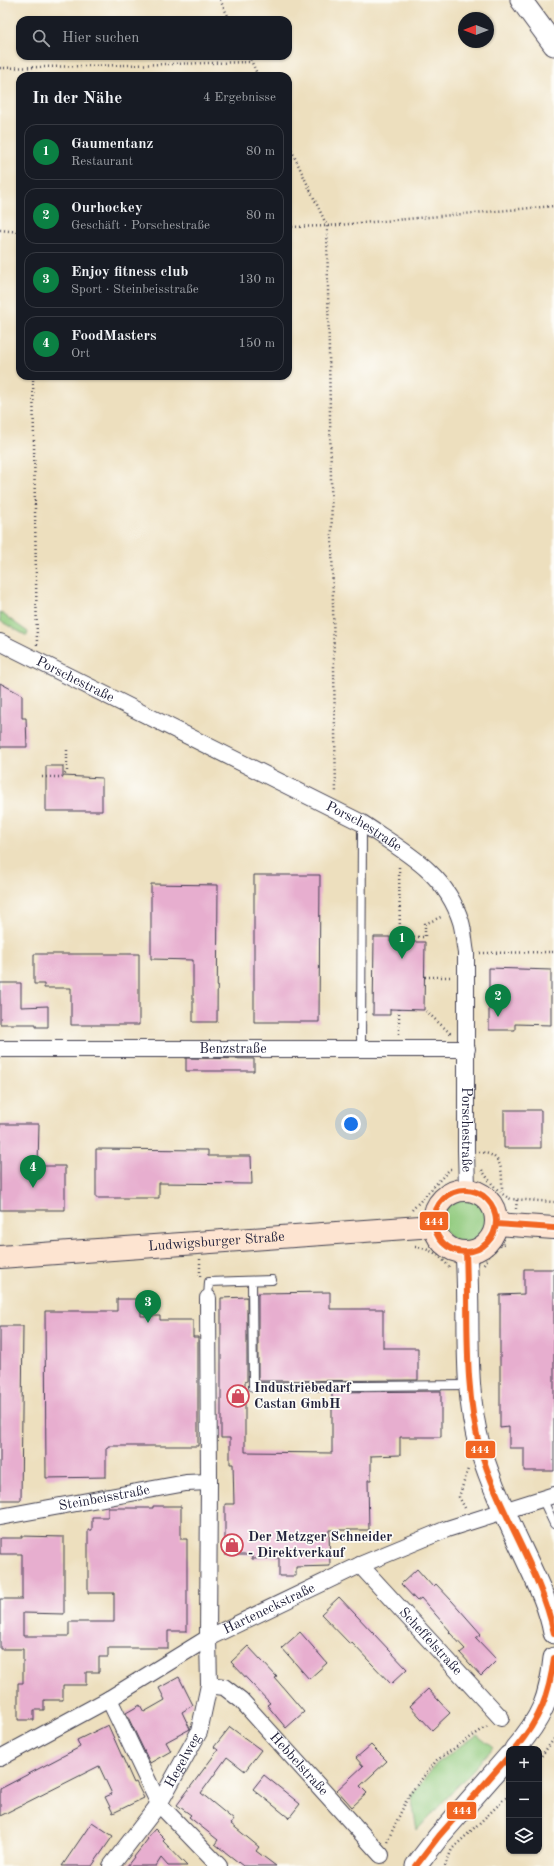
<!DOCTYPE html>
<html lang="de">
<meta charset="utf-8">
<style>
body{margin:0;font-family:"Old Standard TT",serif;background:#242831;color:#f1f3f6}
.controls{position:absolute;right:12px;bottom:12px;display:grid;overflow:hidden;border-radius:8px;box-shadow:0 1px 3px #0004}
.controls button{width:36px;height:36px;display:grid;place-items:center;padding:0;border:0;border-bottom:1px solid #363941;background:#171b24;color:#f1f3f6;font:20px sans-serif}
.compass{position:absolute;left:458px;top:12px;width:36px;height:36px;border-radius:50%;background:#171b24;box-shadow:0 1px 3px #0004;rotate:270deg}
.you{position:absolute;left:351px;top:1124px;width:14px;height:14px;margin:-10px;border:3px solid #fff;border-radius:50%;background:#1a73e8;box-shadow:0 0 0 6px #1a73e833}
.badge{display:grid;place-items:center;width:26px;height:26px;border-radius:50%;background:#0b8043;color:#fff;font-size:13px;font-weight:700}
.pin{position:absolute;translate:-50% -33px;filter:drop-shadow(0 1px 2px #0008)}
.pin::after{content:'';position:absolute;top:21px;width:14px;height:12px;background:inherit;clip-path:polygon(0 0,100% 0,50% 100%)}
.list{margin:0;padding:0;list-style:none}
h2{display:flex;justify-content:space-between;align-items:center;height:52px;margin:0;padding:0 16px;font-size:17px}
h2 small{font-size:13px;font-weight:400;color:#9ea1a6}
.list li{display:grid;grid-template-columns:26px 1fr auto;gap:12px;align-items:center;box-sizing:border-box;height:56px;margin:0 8px 8px;padding:0 8px;border:1px solid #363941;border-radius:12px}
.list b{display:block;font-size:15px;white-space:nowrap}
.list p{margin:0;font-size:13px;white-space:nowrap;color:#9ea1a6}
.list em{font-size:13px;font-style:normal;color:#9ea1a6}
.icon{flex:none;width:22px;height:22px;fill:none;stroke:currentColor;stroke-width:2;stroke-linecap:round;stroke-linejoin:round}
.map{position:relative;flex:none;width:554px;height:1866px;overflow:hidden}
.search{position:absolute;background:#171b24;box-shadow:0 1px 3px #0004;left:16px;top:16px;width:276px;height:44px;display:flex;align-items:center;gap:10px;box-sizing:border-box;padding:0 14px;border-radius:12px;color:#9ea1a6;font-size:15px}
.panel{position:absolute;background:#171b24;box-shadow:0 1px 3px #0004;left:16px;top:72px;width:276px;height:308px;border-radius:12px}
.map>svg:first-child{display:block}
</style>
<div class="map">
<svg width="554" height="1866" viewBox="0 0 554 1866">
<rect width="100%" height="100%" fill="#fdfcf7"/>
<filter id="ink" filterUnits="userSpaceOnUse"><feTurbulence type="fractalNoise" baseFrequency=".025" numOctaves="2"/><feDisplacementMap in="SourceGraphic" scale="8" xChannelSelector="R" yChannelSelector="G"/><feConvolveMatrix kernelMatrix="1 2 1 2 8 2 1 2 1" color-interpolation-filters="sRGB"/></filter>
<filter id="wash" filterUnits="userSpaceOnUse"><feTurbulence type="fractalNoise" baseFrequency=".012" numOctaves="4" result="noise"/><feDisplacementMap in="SourceGraphic" scale="16" xChannelSelector="R" yChannelSelector="G"/><feGaussianBlur stdDeviation="0.9" result="paint"/><feColorMatrix in="noise" values="0 0 0 0 0 0 0 0 0 0 0 0 0 0 0 0 0 1.4 0 .05"/><feComposite in="paint" operator="in"/></filter>
<g filter="url(#wash)">
<rect width="100%" height="100%" fill="#eddfbe"/>
<path fill="#91ca7e" stroke="#5a765c" d="M0,612L28,632L27,636L0,621Z
M443 1221a23 23 0 1 1 46 0a23 23 0 1 1-46 0Z
M477,1735L493,1748L417,1830L411,1796L438,1762Z"/>
<g id="blocks">
<path fill="#e7aecf" d="M0,683L22,695V718H26L27,747H0Z
M46,766H63V776L102,778V811H46Z
M254,875H320L319,1022H254Z
M151,884L218,885L217,1022H193V960L151,959Z
M374,937H390V942H425L424,1010L390,1009V1015H373Z
M34,954H139V1025H71V988H44V984H34Z
M489,968L551,970V1025L515,1024V1030H489Z
M0,983H21V1007L48,1006V1027H36V1024H0Z
M186,1058L254,1059V1071H186Z
M504,1110H541V1148H504Z
M0,1124H39L38,1166H65V1210H0Z
M96,1149L208,1150V1156H251L252,1184L159,1183V1198H96Z
M524,1269H554V1471H524V1448H509V1427L500,1428V1295L524,1294Z
M330,1292V1309H383V1348H418V1380L258,1381V1293Z
M247,1297V1381L245,1382V1452L332,1453V1392L441,1391V1437H400V1455L371,1456V1480H368L369,1530H329L330,1566L296,1567V1576H279V1558L252,1559V1555H225V1504H234L233,1464H230V1438H221V1298Z
M117,1299H141V1316H160V1320H193V1337H198V1446H108V1448H106V1477L46,1478L45,1311H117Z
M0,1326H23L21,1500H0Z
M153,1506H181V1539H187V1631H168V1648H108V1657H99V1672H86V1685H63V1700H44V1710H34V1720H18V1683H23V1649H0V1599H22V1554H0V1538H22V1536L64,1537V1614L23,1613V1636H69V1622H114V1593H88V1530H92V1517H108V1508H153Z
M417,1569L433,1587L436,1584L452,1601L481,1634L476,1638L497,1660L481,1676L460,1653L465,1649L449,1632L450,1631L421,1598L417,1601L401,1584Z
M339,1597L407,1669L391,1684L352,1643L350,1644L321,1614Z
M300,1632L327,1663L309,1679L282,1648Z
M248,1646L277,1677L275,1678L304,1712L286,1728L267,1705L270,1703L231,1662Z
M179,1677L193,1705L182,1712L190,1729L166,1742L171,1751L150,1763L126,1713L140,1705L144,1712L165,1700L159,1688Z
M428,1689L450,1713L432,1730L410,1706Z
M108,1725L134,1783L136,1782L144,1798L113,1813L105,1797L112,1794L99,1766L0,1816V1789L80,1747L77,1740Z
M230,1727L261,1750L245,1771L227,1757L201,1793L234,1820L231,1824L259,1847L256,1851L276,1866H243L215,1844L218,1840L189,1817L191,1815L177,1805L218,1750L214,1747Z
M371,1745L387,1761L360,1786L367,1793L352,1807L337,1790L363,1766L356,1758Z
M264,1775L300,1804L289,1818L253,1789Z
M92,1822L113,1836L92,1866H62Z
M155,1829L165,1839L163,1841L187,1866H168L161,1858L156,1866H127L148,1839L147,1838Z"/>
</g>
</g>
<g filter="url(#ink)">
<use href="#blocks" fill-opacity="0" stroke="#403e4f" stroke-width="1"/>
<g fill="none" stroke-linecap="round" stroke-linejoin="round">
<g stroke="#403e4f" stroke-width="10">
<path id="service" d="M361,1049L362,823
M252,1281L253,1387L469,1385
M208,1298L209,1282L272,1280
M542,1498L554,1524"/>
</g>
<g stroke="#403e4f" stroke-width="18">
<g id="minor">
<path id="s1" d="M0,642L362,823C403,851 446,872 461,922C464,932 464,943 466,953V1150L467,1189"/>
<path id="s2" d="M0,1049H467"/>
<path id="s3" d="M0,1517L186,1483L209,1482"/>
<path id="s4" d="M360,1565L501,1718"/>
<path id="s5" d="M209,1685L224,1687L241,1700L381,1855"/>
<path d="M109,1699L159,1804L219,1866"/>
<path id="s6" d="M0,1758L109,1699L208,1638L360,1565L447,1529L554,1495"/>
<path id="s7" d="M111,1866L159,1804L199,1732L209,1685L208,1638L209,1482L208,1298"/>
</g>
</g>
<g stroke="#403e4f" stroke-width="23">
<path id="tertiary" d="M521,0L554,45
M466,1252C471,1317 462,1384 480,1448C491,1484 508,1520 524,1554C536,1580 549,1605 554,1633
M515,1749C542,1718 550,1698 554,1658
M416,1866L439,1836L509,1756"/>
</g>
<g stroke="#403e4f" stroke-width="24">
<g id="secondary">
<circle cx="465" cy="1221" r="31"/>
<path d="M496,1224L554,1228"/>
<path id="s8" d="M0,1257L434,1226"/>
</g>
</g>
<path stroke="#403e4f" stroke-width="2.5" stroke-dasharray="1 3" stroke-linecap="butt" d="M220,0L230,20
M249,56L258,76
M0,68L252,62
M288,143L327,226L336,794
M288,227L327,226L554,206
M0,230L20,232
M33,376L37,645
M42,777H62L67,772V748
M399,867L400,937H425V924L443,916
M480,953L554,952
M425,977H452
M399,1009V1035
M426,1011L451,1034
M479,1152C504,1154 502,1172 502,1191
M482,1170C489,1181 499,1194 511,1199L554,1202
M516,1209L517,1199
M412,1210L450,1169H453
M415,1247C429,1248 440,1255 449,1267
M200,1259V1276
M484,1264L495,1248L506,1243
M465,1508L459,1497L468,1469
M539,1759L554,1739
M387,1842L409,1795L437,1760L489,1725
M445,1866L452,1849L509,1795"/>
<use href="#service" stroke="#fff" stroke-width="8"/>
<use href="#minor" stroke="#fff" stroke-width="16"/>
<use href="#tertiary" stroke="#fff" stroke-width="21"/>
<use href="#secondary" stroke="#fde4d1" stroke-width="22"/>
<g stroke="#fdfcf7" stroke-width="9">
<path id="bus-1" d="M434 1221a31 31 0 1 1 62 0a31 31 0 1 1-62 0Z
M496,1224L554,1228
M466,1252C469,1317 463,1384 480,1448C498,1512 540,1568 554,1633
M515,1749C540,1719 549,1696 554,1658
M416,1866L439,1836L509,1756"/>
</g>
<use href="#bus-1" stroke="#f26522" stroke-width="6"/>
</g>
</g>
<defs>
<g id="shop-ring" transform="scale(1.15)"><circle r="9.5" fill="#fdfcf7" stroke="#d1495b" stroke-width="1.5"/><path d="M-5-2.5h2.3a2.7 3.5 0 0 1 5.4 0H5L5.5 6h-11ZM-1.5-2.5h3a1.5 2.3 0 0 0-3 0Z" fill="#d1495b"/></g>
</defs>
<g fill-rule="evenodd">
<use href="#shop-ring" x="238" y="1396"/>
<use href="#shop-ring" x="232" y="1545"/>
</g>
<g text-anchor="middle" dominant-baseline="central" stroke-width="3.5" stroke-linejoin="round" paint-order="stroke">
<g font-size="14" fill="#22223b" stroke="#fdfcf7">
<text stroke="none"><textPath href="#s1" startOffset="84">Porschestraße</textPath></text>
<text stroke="none"><textPath href="#s1" startOffset="408">Porschestraße</textPath></text>
<text stroke="none"><textPath href="#s2" startOffset="233">Benzstraße</textPath></text>
<text stroke="none"><textPath href="#s1" startOffset="756">Porschestraße</textPath></text>
<text stroke="none"><textPath href="#s8" startOffset="217">Ludwigsburger Straße</textPath></text>
<text stroke="none"><textPath href="#s3" startOffset="106">Steinbeisstraße</textPath></text>
<text stroke="none"><textPath href="#s6" startOffset="308">Harteneckstraße</textPath></text>
<text stroke="none"><textPath href="#s4" startOffset="104">Scheffelstraße</textPath></text>
<text stroke="none"><textPath href="#s7" startOffset="128">Hegelweg</textPath></text>
<text stroke="none"><textPath href="#s5" startOffset="123">Hebbelstraße</textPath></text>
</g>
<g font-size="14" font-weight="bold" fill="#22223b" stroke="#fdfcf7" text-anchor="start">
<text x="254" y="1388">Industriebedarf<tspan x="254" dy="16">Castan GmbH</tspan></text>
<text x="248" y="1537">Der Metzger Schneider<tspan x="248" dy="16">- Direktverkauf</tspan></text>
</g>
</g>
<g stroke="#fdfcf7" stroke-width="1.5">
<rect x="419" y="1211" width="30" height="20" rx="4" fill="#f26522"/>
<rect x="465" y="1440" width="31" height="19" rx="4" fill="#f26522"/>
<rect x="446" y="1801" width="31" height="19" rx="4" fill="#f26522"/>
</g>
<g font-size="11" text-anchor="middle" font-weight="bold" fill="#fff">
<text x="434" y="1225">444</text>
<text x="480" y="1453">444</text>
<text x="462" y="1814">444</text>
</g>
</svg>
<div class="controls">
<button>+</button>
<button>−</button>
<button><svg class="icon" aria-label="layers" viewBox="0 0 24 24"><path d="M12 4l9 5-9 5-9-5zM3 14l9 5 9-5"/></svg></button>
</div>
<svg class="compass" viewBox="-18 -18 36 36"><path d="M0-13l5 13h-10z" fill="#e53935"/><path d="M0 13l5-13h-10z" fill="#9ea1a6"/></svg>
<div class="you"></div>
<div class="pin badge" style="left:402px;top:959px">1</div>
<div class="pin badge" style="left:498px;top:1017px">2</div>
<div class="pin badge" style="left:148px;top:1323px">3</div>
<div class="pin badge" style="left:33px;top:1188px">4</div>
<div class="search"><svg class="icon" aria-label="search" viewBox="0 0 24 24"><circle cx="10" cy="10" r="6"/><path d="M15 15l6 6"/></svg>Hier suchen</div>
<section class="panel">
<h2>In der Nähe<small>4 Ergebnisse</small></h2>
<ul class="list">
<li><span class="badge">1</span><div><b>Gaumentanz</b><p>Restaurant</p></div><em>80 m</em></li>
<li><span class="badge">2</span><div><b>Ourhockey</b><p>Geschäft · Porschestraße</p></div><em>80 m</em></li>
<li><span class="badge">3</span><div><b>Enjoy fitness club</b><p>Sport · Steinbeisstraße</p></div><em>130 m</em></li>
<li><span class="badge">4</span><div><b>FoodMasters</b><p>Ort</p></div><em>150 m</em></li>
</ul>
</section>
</div>
